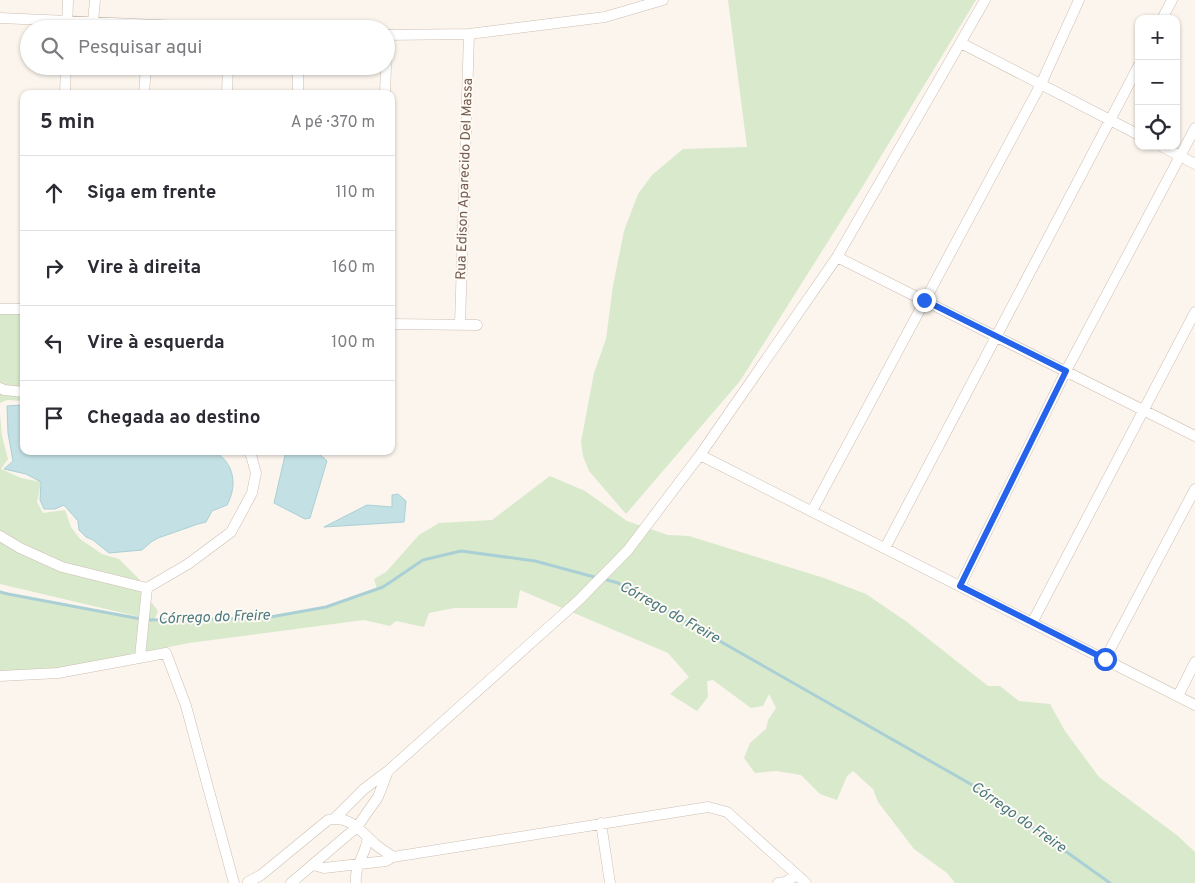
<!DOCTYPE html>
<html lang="pt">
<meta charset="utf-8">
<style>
body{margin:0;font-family:Overpass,sans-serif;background:#f7f7f7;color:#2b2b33}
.controls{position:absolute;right:15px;top:15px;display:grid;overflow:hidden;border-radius:10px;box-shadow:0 1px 4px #0004}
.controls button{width:45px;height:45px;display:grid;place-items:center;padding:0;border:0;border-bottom:1px solid #e1e1e2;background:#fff;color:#2b2b33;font:25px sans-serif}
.stop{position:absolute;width:15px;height:15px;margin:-11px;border:4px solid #2563eb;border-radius:50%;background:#fff}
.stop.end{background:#2563eb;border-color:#fff;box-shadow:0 1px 5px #0008}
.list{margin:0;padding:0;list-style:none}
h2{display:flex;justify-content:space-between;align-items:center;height:65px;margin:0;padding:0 20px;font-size:21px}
h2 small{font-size:16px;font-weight:400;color:#7c7c81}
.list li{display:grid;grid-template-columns:32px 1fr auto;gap:15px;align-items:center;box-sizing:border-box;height:75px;padding:0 20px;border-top:1px solid #e1e1e2}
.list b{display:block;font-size:19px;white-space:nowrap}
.list em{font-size:16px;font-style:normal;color:#7c7c81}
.icon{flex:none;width:28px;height:28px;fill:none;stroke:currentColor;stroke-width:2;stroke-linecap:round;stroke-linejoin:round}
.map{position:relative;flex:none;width:1195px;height:883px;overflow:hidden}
.search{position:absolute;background:#fff;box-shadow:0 1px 4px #0004;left:20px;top:20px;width:375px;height:55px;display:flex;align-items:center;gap:12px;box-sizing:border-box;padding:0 18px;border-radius:28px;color:#7c7c81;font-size:19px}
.panel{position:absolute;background:#fff;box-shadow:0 1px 4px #0004;left:20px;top:90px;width:375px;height:365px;border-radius:10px}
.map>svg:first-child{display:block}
</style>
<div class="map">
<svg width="1195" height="883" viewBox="0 0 1195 883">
<rect width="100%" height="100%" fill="#fbf5ed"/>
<path fill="#d9e9cc" d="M728,0H976L858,194L740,381L626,514L589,471L583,456L581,442L594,373L606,339L613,286L624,231L638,194L652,175L683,149L747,147Z
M0,311L24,312V401L7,400L0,403Z
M0,414L2,436L8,459L1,469L21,478L41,482L37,502L43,513L65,510L71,527L80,539L102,554L119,559L139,579L144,592L158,611L154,620L265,618L326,607L377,589L374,579L386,572L419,535L439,523L492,520L550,476L585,491L627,521L668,535L689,536L824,578L866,594L907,622L988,686H1000L1019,701L1050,704L1065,731L1099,777L1178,836L1195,852V883H955L947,873L914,849L878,802L873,789L853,771L847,776L837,800L820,794L801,775L776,771L755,773L744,758L750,743L766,729L768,720L776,708L769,694L763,706L751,708L713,680L707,681L708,697L697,711L670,694L689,677L668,653L520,590L517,608H454L429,613L424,627L396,621L390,626L364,620L189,643L58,669L0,675V592L8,594L140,617L0,584Z"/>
<path fill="#c3e0e4" stroke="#aad0d5" d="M22,405L24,406V451H215C219,455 224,458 227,463C236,476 234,492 227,505L212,511L206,522L198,524L158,538L151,542L142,550L109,553L93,540L86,537L79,530L78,521L64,505L55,509H44L40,500L41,482L26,474L4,469L13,461L8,433L7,406Z
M286,451C300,451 317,449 327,461L310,518L305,519L274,503Z
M398,494L406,501L404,522L324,527L367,505L392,507V495Z"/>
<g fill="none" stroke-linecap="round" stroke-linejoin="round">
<path stroke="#aad0d5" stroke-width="3" d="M604,579L618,583L974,786L1110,883
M0,592L8,594L146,620L265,618L326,607L383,587L423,560L461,551L535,561L598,578"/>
<g stroke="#cdbeb3" stroke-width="11">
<path id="street" d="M0,18L247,29
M1162,19L1172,0
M93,22L95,0
M67,29L68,0
M386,35L469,34L605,17L663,0
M961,43L1139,135
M386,61L388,35
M65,94L66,66
M144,94L146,66
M227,94L228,66
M298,94V66
M385,94L386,66
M1161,146L1195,164
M837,257L1195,436
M0,309H24
M391,324L477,325
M460,325L469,34
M0,388L4,390L24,392
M700,455L1195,705
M812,511L1041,84L1079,0
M0,536L20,548L62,567L147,588L140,657
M885,548L1139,65
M960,586L1066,371L1195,128
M147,588L188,564L231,532L252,493L256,473L251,455L248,451
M1032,623L1195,312
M1105,659L1195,489
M0,676L58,673L166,653L186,706L234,883
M1178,696L1195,662
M334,819L364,789L388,771L579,600L628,550L700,455L837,257L985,0
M601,823L610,883
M313,865L324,868L386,861L393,857L708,807L727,812L806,883
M248,882L261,875L328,820C349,815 360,830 374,843C380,849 387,852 393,857
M291,883L357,827L378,797L388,771
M356,883C354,866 366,854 368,837
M778,883L785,882L797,875"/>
</g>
<use href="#street" stroke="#fff" stroke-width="10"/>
</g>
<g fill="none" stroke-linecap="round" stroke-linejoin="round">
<path stroke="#2563eb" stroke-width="6" d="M924,300L1066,371L960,586L1105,659"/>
</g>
<g text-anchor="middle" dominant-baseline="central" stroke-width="4" stroke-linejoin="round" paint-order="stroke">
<g font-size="14" fill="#765d51" stroke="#fefaf4">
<text transform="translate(465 179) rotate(-88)">Rua Edison Aparecido Del Massa</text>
</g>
<g font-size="15" font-style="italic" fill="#49787f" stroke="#fefaf4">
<text transform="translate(669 613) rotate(29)">Córrego do Freire</text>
<text transform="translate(214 618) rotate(-2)">Córrego do Freire</text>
<text transform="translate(1018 818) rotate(35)">Córrego do Freire</text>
</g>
</g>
</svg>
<div class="controls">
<button>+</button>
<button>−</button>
<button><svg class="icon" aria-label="locate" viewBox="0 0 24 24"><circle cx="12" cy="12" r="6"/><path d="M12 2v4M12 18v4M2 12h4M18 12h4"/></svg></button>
</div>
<div class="stop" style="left:1105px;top:659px"></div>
<div class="stop end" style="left:924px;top:300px"></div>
<div class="search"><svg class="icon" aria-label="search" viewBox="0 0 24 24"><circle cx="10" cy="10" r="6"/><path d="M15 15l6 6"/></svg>Pesquisar aqui</div>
<section class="panel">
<h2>5 min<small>A pé · 370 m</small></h2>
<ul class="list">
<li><svg class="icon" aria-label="ahead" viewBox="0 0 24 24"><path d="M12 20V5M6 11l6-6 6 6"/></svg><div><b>Siga em frente</b></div><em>110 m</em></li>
<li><svg class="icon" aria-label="right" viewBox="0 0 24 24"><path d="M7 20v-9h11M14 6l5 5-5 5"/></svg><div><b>Vire à direita</b></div><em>160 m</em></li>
<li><svg class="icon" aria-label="left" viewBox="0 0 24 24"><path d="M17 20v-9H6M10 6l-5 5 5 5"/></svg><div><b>Vire à esquerda</b></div><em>100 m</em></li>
<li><svg class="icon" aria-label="arrive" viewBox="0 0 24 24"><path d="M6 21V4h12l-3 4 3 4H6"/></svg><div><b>Chegada ao destino</b></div></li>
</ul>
</section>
</div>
